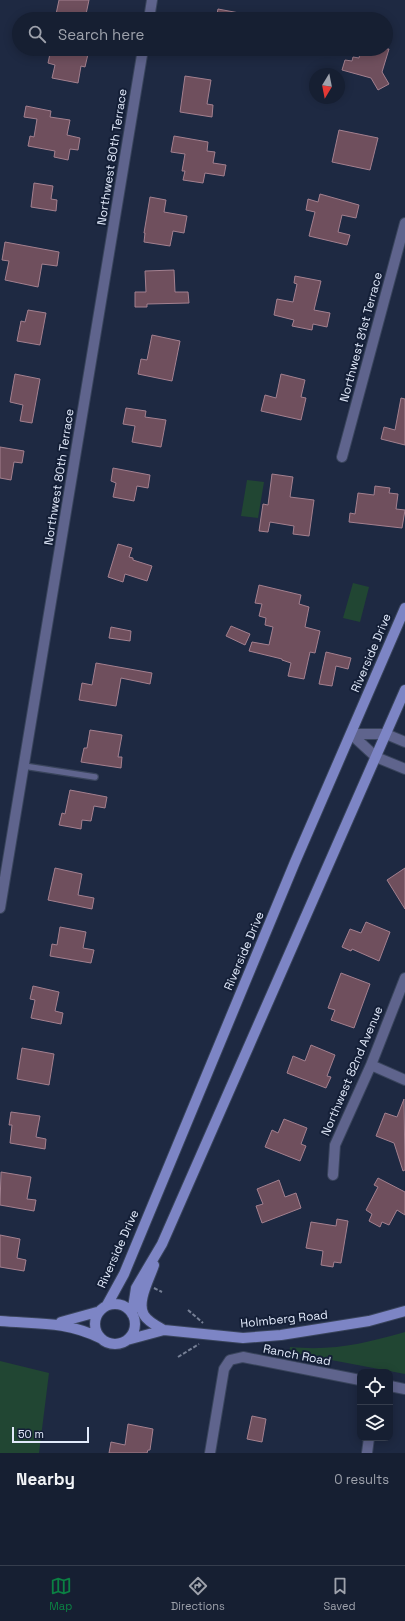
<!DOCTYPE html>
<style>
body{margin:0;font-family:"Space Grotesk",sans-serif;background:#232c3e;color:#f1f3f6}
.controls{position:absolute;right:12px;bottom:12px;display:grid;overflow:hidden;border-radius:8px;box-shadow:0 2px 10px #0003}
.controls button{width:36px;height:36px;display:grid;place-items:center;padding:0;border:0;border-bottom:1px solid #353d4d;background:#161f32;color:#f1f3f6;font:20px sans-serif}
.compass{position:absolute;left:309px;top:68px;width:36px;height:36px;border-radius:50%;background:#161f32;box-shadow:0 2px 10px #0003;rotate:190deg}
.scale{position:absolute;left:12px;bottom:10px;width:77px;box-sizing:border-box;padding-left:4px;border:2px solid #e2eafb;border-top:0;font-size:11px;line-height:14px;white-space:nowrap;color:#e2eafb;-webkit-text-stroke:3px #141f37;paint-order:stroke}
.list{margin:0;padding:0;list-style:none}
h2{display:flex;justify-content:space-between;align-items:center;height:52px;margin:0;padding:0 16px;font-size:17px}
h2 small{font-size:13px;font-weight:400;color:#9ea2ac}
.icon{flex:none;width:22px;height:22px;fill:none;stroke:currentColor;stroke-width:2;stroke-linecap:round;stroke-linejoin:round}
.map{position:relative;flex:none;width:405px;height:1453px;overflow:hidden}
.search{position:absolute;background:#161f32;box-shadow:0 2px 10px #0003;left:12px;right:12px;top:12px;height:44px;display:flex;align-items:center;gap:10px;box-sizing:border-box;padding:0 14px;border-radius:22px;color:#9ea2ac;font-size:15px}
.sheet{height:112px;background:#161f32}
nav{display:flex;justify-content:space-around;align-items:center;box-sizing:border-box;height:56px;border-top:1px solid #353d4d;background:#161f32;font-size:11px;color:#9ea2ac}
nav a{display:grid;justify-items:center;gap:2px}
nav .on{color:#0b8043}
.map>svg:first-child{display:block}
</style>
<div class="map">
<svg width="405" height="1453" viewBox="0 0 405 1453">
<rect width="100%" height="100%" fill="#1e2942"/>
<path fill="#214633" d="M247,480L264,482L258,518L241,516Z
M353,583L369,587L360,622L343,618Z
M405,1332V1374L289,1352L290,1347C333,1351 363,1344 405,1332Z
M0,1361L49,1373L39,1453H0Z"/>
<path fill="#6f4f5d" stroke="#a3808f" d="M59,0H89L85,19H55Z
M218,9L250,15L249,19H216Z
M51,49H62L88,54L85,67L81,66L78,83L52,78L55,65L48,63Z
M361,49H389L382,72L389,84L378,90L371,78L342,70L345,60L352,61L353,57L359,58Z
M185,76L211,80L207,104L213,105L212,117L180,112Z
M26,106L51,111L50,117L70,120L67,135L80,138L78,150L70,149L68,160L54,157L55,151L28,146L30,136L34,137L37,119L24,117Z
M339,130L378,138L370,170L332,162Z
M174,136L208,142L207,151L215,152L213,163L226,165L224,176L205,173L203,183L183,180L185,171H182L185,154L171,152Z
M34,183L53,186L51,199L57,200L56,211L31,207Z
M320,194L359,205L356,218L342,215L338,232L350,235L347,245L309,236L315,212L306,210L308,199L318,202Z
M150,197L166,200L164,212L187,216L184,233L173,231L170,246L144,242L145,233H144Z
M5,242L59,252L57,266L42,264L38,287L5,280L9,261L2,260Z
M174,270L175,292H188L189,303L147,304V307H135V292H146L145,271Z
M295,276L321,281L314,310L330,313L327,327L313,324L312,330L292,326L294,320L274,315L277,299L293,302L297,284L294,283Z
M28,310L46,313L40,345L17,341L21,321L25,322Z
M152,335L180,341L172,381L138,374L141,359L147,360Z
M15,374L40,379L32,423L20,421L23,405L10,402Z
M281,374L305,380L301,397L306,398L301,420L261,411L265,395L276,398Z
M401,398L405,399V445L381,439L384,427L395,430Z
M126,408L146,411L145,417L166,420L161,447L132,442L135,426L123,424Z
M0,447L24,451L22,463L14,462L11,480L0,478Z
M113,468L150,475L148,488L137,486L134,501L113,497L116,483L111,481Z
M272,474L293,477L290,497L314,500L309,536L293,534L294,526L270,522L268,532L259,531L263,504L268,505Z
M375,486L390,488L389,493L398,494L396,509L405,510L402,528L349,522L350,513L355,514L358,493L374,495Z
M118,544L132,548L129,557L133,558V560L152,566L147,581L125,574L123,582L108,577Z
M259,585L301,595L299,604L309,607L305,627L320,631L315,653L310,652L304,679L288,676L291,663L282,660V659L249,651L252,642L269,645L273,627L265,625L266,618L259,616L262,604L255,603Z
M231,626L250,634L245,645L226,636Z
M111,627L131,631L130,641L109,638Z
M326,652L351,658L348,669L336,666L332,686L319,684Z
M96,663L152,673L150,684L121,678L116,706L79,700L82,683L92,685Z
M90,730L122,735L118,757H122L121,768L81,762L84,748H87Z
M70,790L107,797L105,808L94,806L91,821L82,820L81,829L59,825L62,813L65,814Z
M55,868L82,874L78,895L94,898L92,909L48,900Z
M405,868V909L387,880Z
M366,922L390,932L379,961L352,949L351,951L342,947L350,929L361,933Z
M60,927L86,932L83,948L94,950L91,963L50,956L52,944L57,945Z
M341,973L370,984L354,1028L331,1020L335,1010L328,1008Z
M33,986L59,992L55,1011L63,1013L61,1024L31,1018L35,1000L30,999Z
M311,1045L335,1055L327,1076L331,1077L326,1088L287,1073L293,1056L305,1061Z
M22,1048L54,1054L49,1085L17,1079Z
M404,1099L405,1170L403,1171L394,1143L376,1136L385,1113L397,1117Z
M11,1112L40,1116L36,1137L46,1139L45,1149L10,1143L12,1125H9Z
M284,1119L307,1128L301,1144L306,1146L300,1161L265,1147L272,1130L278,1133Z
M1,1172L31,1177L27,1199L36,1200L34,1211L0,1205Z
M378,1178L405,1192V1215L397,1210L389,1225L382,1222L380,1227L369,1221L372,1214L366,1210L378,1187L374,1185Z
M279,1180L285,1197L296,1193L301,1208L262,1223L256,1206L263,1204L257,1189Z
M337,1219L348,1221L341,1263L334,1262L333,1267L321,1265L323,1251L306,1248L311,1222L336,1226Z
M0,1235L20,1239L17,1258L26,1260L24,1271L0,1267Z
M252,1416L266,1419L262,1442L247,1439Z
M128,1424L153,1429L150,1450H148L147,1453H109L111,1442L125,1445Z"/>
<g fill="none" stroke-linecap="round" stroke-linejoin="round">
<g stroke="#39445c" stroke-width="8">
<path id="lane" d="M24,766L95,777"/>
</g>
<g stroke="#39445c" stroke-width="12">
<path id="street" d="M149,19L152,0
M342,457L405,223
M351,734L376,757L405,769
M351,734H386L405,742
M0,908L143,49
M371,1065L405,1080
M333,1175L335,1145L371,1065L405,978
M390,1386L405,1389
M210,1453L224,1369L230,1360L243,1357L360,1380
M367,1453L369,1438"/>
</g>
<g stroke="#39445c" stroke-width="12">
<path id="secondary" d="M154,1265C150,1278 136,1302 144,1315C148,1322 157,1326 164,1330
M95 1324a20 20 0 1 1 40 0a20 20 0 1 1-40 0Z
M107,1305L124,1274L295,862L405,608
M132,1314L136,1288L162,1244L405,690
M0,1321C37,1324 66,1321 100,1338
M61,1322L97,1312
M127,1340L164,1330L243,1338L281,1335L369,1321L405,1311"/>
</g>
<path stroke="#778096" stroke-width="2" stroke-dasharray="4 2" stroke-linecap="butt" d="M154,1288L162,1292
M188,1310L203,1323
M178,1357L199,1344"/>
<use href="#lane" stroke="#5f648d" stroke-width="5.5"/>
<use href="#street" stroke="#5f648d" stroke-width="10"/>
<use href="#secondary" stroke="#7d85c5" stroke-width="10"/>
</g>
<g text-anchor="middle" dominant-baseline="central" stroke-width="4" stroke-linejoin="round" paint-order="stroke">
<g font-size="12" fill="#e2eafb" stroke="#141f37">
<text transform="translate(112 157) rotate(-81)">Northwest 80th Terrace</text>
<text transform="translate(361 337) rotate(-75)">Northwest 81st Terrace</text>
<text transform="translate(59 477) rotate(-81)">Northwest 80th Terrace</text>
<text transform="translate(371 653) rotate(-67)">Riverside Drive</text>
<text transform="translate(244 951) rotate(-67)">Riverside Drive</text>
<text transform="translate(352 1071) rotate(-67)">Northwest 82nd Avenue</text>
<text transform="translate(118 1249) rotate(-66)">Riverside Drive</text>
<text transform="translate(284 1319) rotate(-6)">Holmberg Road</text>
<text transform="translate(297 1355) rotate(11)">Ranch Road</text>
</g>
</g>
</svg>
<div class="controls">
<button><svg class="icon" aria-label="locate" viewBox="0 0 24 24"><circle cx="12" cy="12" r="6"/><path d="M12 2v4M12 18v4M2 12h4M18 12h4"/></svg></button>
<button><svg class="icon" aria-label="layers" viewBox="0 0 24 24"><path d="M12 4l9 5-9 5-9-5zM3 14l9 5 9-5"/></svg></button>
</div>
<svg class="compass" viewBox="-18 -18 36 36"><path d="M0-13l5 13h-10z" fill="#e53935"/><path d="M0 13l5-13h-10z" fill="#9ea2ac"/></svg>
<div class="scale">50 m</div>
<div class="search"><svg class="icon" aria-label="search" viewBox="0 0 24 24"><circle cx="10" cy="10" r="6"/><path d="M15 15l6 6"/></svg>Search here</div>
</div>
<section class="sheet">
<h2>Nearby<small>0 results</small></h2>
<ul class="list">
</ul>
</section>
<nav>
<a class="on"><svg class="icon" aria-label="map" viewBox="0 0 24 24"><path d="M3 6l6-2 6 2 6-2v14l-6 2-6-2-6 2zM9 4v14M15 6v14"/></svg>Map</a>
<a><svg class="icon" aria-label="directions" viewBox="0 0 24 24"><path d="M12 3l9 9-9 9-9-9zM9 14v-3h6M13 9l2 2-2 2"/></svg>Directions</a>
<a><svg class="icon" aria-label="saved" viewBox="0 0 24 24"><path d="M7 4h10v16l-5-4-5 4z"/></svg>Saved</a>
</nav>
